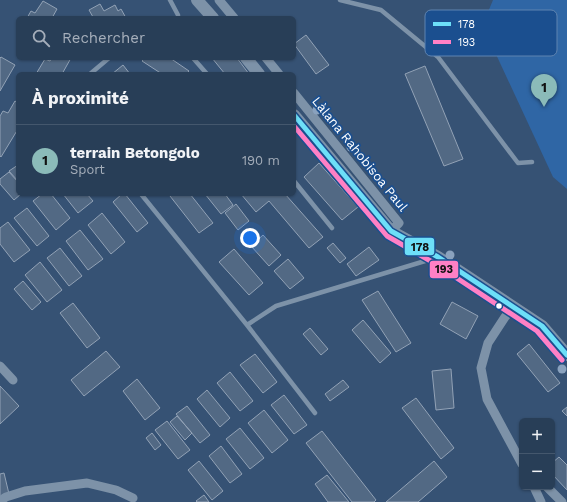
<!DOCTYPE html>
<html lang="fr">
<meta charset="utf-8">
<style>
body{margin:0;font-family:"Work Sans",sans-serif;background:#30455d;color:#f1f3f6}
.controls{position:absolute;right:12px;bottom:12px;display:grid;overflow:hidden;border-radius:6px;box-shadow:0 1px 3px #0004}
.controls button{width:36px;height:36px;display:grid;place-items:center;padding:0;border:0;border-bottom:1px solid #44576d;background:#283e57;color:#f1f3f6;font:20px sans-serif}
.you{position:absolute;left:250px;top:238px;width:14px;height:14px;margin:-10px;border:3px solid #fff;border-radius:50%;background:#1a73e8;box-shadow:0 0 0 6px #1a73e833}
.badge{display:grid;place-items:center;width:26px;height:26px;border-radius:50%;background:#8bbbb9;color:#111;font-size:13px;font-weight:700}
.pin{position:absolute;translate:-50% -33px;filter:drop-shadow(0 1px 2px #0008)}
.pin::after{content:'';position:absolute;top:21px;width:14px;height:12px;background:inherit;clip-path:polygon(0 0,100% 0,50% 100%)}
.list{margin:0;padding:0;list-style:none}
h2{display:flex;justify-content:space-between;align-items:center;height:52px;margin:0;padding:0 16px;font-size:17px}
h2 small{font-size:13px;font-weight:400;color:#a5aeba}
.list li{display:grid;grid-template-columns:26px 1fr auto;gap:12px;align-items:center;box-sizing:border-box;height:72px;padding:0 16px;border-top:1px solid #44576d}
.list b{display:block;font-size:15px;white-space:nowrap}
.list p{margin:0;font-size:13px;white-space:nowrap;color:#a5aeba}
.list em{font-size:13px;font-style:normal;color:#a5aeba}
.icon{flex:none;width:22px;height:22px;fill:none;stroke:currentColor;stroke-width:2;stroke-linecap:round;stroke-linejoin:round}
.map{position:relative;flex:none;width:567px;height:502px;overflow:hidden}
.search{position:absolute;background:#283e57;box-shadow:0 1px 3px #0004;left:16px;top:16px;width:280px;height:44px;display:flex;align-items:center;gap:10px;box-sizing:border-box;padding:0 14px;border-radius:6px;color:#a5aeba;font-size:15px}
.panel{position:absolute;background:#283e57;box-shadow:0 1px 3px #0004;left:16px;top:72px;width:280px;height:124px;border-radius:6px}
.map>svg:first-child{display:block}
</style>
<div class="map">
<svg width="567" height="502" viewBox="0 0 567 502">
<rect width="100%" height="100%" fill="#365274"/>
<path fill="#2f66a5" d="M493,0H567V189L553,177L488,37V12Z"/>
<path fill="#526984" stroke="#92a2b6" d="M43,1L57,9L52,18H27L31,11L35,13Z
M100,4L104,11L115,5L118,11L121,9L126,18H91L93,17L89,10Z
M306,35L329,65L316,74L294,44Z
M1,57L15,65L0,91V58Z
M52,58H71L62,74H36L45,59L50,61Z
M145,58H170L189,71L186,74H162L142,61Z
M212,58H237L249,74H225Z
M123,65L130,74H112Z
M425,66L463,159L444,166L405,74Z
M15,101L18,103V129L1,157L0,156V116L3,111L8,113Z
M319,163L358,207L342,220L304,177Z
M18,165V181L9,171Z
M9,172L18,182V194H21L14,200L0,184V179Z
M42,194H51L70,218L56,230L33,201Z
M63,194H87L93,201L78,213Z
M122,194H125L148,223L137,232L113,202Z
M173,194H190L213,223L199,233L170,196Z
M205,194H225L233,205L221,214Z
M241,194H285L323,237L309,248L269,201L256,212Z
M236,204L249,221L238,230L225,213Z
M27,208L49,236L37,246L14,218Z
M102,213L125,242L111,254L88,225Z
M8,222L30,250L14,262L0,244V228Z
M80,230L103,259L88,270L66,241Z
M263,235L281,255L269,266L251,246Z
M333,243L346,258L340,263L327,248Z
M369,247L379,260L356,276L347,264Z
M60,248L82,276L69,286L47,258Z
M234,249L263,283L249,295L219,262Z
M288,259L304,278L290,289L274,271Z
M40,262L62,290L47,302L25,275Z
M23,281L41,302L32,310L14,289Z
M378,291L411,343L396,352L362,300Z
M452,302L478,316L466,339L440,324Z
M73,303L100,338L87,348L60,313Z
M363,320L391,353L380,363L352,330Z
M310,328L328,349L321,355L303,334Z
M529,344L560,383L548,392L517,354Z
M106,351L120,367L84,396L71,380Z
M255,354L277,382L263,393L240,365Z
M451,369L454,408L436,410L432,371Z
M230,372L253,401L240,411L217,383Z
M137,379L160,408L145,420L123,391Z
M343,380L349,387L330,401L325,394Z
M0,386L19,406L0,424Z
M207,390L230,418L220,427L197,399Z
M284,395L307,425L294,434L271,405Z
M416,398L454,448L441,459L402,408Z
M187,406L210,435L200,443L176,414Z
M567,407V416L562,411Z
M264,410L288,440L272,453L248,423Z
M177,416L192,433L185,440L170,422Z
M167,421L190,450L178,459L155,430Z
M240,428L264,458L250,469L226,439Z
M322,431L376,500L374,502H352L306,443Z
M152,433L161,445L155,450L146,438Z
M221,446L242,474L230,483L209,456Z
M559,457L567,465V490L552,474V463Z
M199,461L223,491L212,500L188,470Z
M434,461L447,477L418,502H386Z
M4,473L9,494L0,497V474Z
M327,475L349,502H328L315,484Z
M204,495L209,502H197L196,501Z"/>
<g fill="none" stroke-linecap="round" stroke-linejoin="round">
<path stroke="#7d92a8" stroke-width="4.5" d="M170,0L178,15V18
M340,0L381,10L438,57L518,163L532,162
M193,58L207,74
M90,74L109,58
M294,181L332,228
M141,194L247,325L276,306L435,258
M247,325L315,413"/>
<path stroke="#7d92a8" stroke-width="9" d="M219,0L234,18
M266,58L279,74
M294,93L399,223L391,231
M514,307L505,317L488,343L481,368L487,399L522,464
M0,366L13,380
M534,487L541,502
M547,487L562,502
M0,501L6,497L25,491L87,483L116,490L133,498"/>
<path stroke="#7d92a8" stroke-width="12" d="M197,0L213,18
M246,58L259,74
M294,115L391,231L438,257L542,326L567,355"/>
<g stroke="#1b4f8f" stroke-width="8">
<path id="bus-1" d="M294,115L391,231L438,257L542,326L567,355"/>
</g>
<g stroke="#1b4f8f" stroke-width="8">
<path id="bus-2" d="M294,126L387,236L434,263L537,331L562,360"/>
</g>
<use href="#bus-1" stroke="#6ddff8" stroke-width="5"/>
<use href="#bus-2" stroke="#ff80c5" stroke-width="5"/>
</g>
<g fill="#8aa2be">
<circle cx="317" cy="110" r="4.5"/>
<circle cx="351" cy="147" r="4.5"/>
<circle cx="450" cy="255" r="4.5"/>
<circle cx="562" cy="369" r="4.5"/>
</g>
<circle fill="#fff" stroke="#1b4f8f" stroke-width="1.5" cx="499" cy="306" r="3.5"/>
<g text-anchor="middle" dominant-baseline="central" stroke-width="3.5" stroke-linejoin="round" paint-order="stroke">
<g font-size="13" fill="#fff" stroke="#1b4f8f">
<text transform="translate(360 154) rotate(51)">Làlana Rahobisoa Paul</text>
</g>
</g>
<rect x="425" y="10" width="132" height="46" rx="6" fill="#1b4f8f" stroke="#5f84b1" stroke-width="1"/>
<rect x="433" y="22" width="18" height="4" fill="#6ddff8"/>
<rect x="433" y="40" width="18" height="4" fill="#ff80c5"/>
<g font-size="11" fill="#fff">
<text x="458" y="28">178</text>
<text x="458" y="46">193</text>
</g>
<g stroke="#1b4f8f" stroke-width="1.5">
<rect x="404" y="237" width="31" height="19" rx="4" fill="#6ddff8"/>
<rect x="429" y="260" width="30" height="19" rx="4" fill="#ff80c5"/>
</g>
<g font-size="11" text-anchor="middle" font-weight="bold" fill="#111">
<text x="420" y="251">178</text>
<text x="444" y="273">193</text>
</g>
</svg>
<div class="controls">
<button>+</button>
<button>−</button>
</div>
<div class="you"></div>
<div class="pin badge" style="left:544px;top:107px">1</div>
<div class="search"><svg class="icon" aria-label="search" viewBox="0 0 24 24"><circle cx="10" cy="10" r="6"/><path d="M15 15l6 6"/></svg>Rechercher</div>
<section class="panel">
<h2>À proximité<small></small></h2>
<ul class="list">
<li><span class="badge">1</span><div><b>terrain Betongolo</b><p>Sport</p></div><em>190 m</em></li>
</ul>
</section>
</div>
